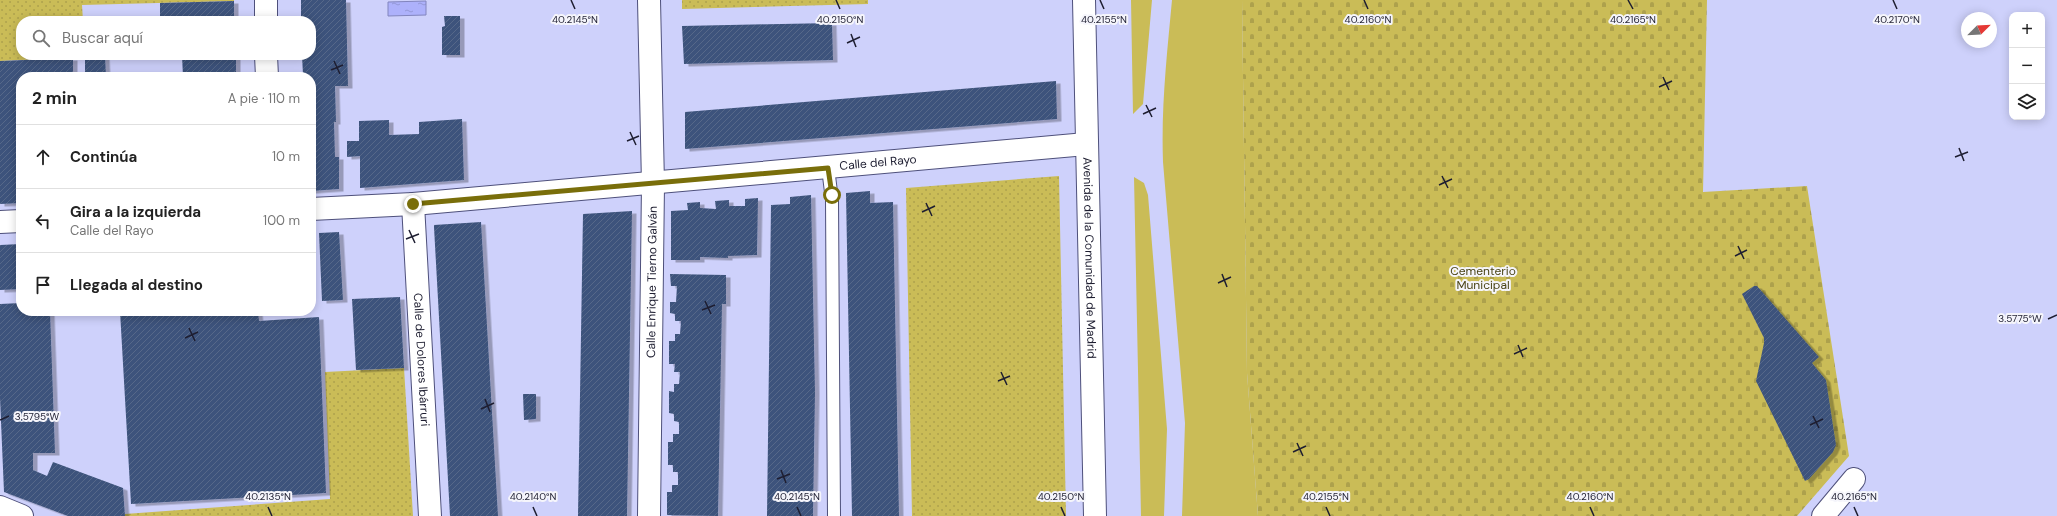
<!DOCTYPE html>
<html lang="es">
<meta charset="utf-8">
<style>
body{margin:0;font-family:"DM Sans",sans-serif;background:#f2f2f2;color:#222}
.controls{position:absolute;right:12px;top:12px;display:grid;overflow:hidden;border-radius:8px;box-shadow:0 2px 10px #0003}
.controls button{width:36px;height:36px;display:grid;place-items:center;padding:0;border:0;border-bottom:1px solid #e0e0e0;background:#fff;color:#222;font:20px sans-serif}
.compass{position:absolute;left:1961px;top:12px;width:36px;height:36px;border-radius:50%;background:#fff;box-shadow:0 2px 10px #0003;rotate:66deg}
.stop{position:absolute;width:12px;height:12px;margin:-9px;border:3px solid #796e0a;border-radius:50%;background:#fff}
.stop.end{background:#796e0a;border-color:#fff;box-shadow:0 1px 4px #0008}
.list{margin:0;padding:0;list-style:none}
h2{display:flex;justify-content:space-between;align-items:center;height:52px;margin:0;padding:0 16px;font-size:17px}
h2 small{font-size:13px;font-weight:400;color:#767676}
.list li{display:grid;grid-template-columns:26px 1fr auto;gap:12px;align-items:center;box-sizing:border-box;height:64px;padding:0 16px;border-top:1px solid #e0e0e0}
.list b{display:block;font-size:15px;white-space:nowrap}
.list p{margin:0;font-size:13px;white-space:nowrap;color:#767676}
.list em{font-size:13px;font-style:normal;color:#767676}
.icon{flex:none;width:22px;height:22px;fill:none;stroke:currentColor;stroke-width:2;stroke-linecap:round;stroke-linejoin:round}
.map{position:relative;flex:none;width:2057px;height:516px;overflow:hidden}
.search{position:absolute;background:#fff;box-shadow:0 2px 10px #0003;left:16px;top:16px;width:300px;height:44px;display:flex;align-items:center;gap:10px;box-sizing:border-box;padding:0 14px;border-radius:16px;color:#767676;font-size:15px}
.panel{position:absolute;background:#fff;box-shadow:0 2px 10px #0003;left:16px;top:72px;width:300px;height:244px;border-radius:16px}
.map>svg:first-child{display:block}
</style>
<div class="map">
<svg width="2057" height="516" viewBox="0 0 2057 516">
<defs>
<pattern id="grass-dots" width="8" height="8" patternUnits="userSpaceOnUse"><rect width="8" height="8" fill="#cabc57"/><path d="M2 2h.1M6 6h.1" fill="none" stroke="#ada14c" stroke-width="1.8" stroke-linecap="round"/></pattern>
<pattern id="cemetery-stones" width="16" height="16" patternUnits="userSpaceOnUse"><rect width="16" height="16" fill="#cabc57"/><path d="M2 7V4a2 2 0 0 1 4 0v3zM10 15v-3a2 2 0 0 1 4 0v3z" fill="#ada14c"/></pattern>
<pattern id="water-ripples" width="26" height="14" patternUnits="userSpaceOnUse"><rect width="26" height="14" fill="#adb1fb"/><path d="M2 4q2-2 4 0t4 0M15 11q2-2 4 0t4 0" fill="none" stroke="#9498d8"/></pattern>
<pattern id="building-hatch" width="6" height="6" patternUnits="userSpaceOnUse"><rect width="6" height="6" fill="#3d537b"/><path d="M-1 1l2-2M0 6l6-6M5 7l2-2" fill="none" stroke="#566889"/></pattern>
<filter id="shadow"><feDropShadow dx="4.5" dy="2.5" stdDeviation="0" flood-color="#0004"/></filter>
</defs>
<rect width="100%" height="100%" fill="#ced1fb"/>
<path fill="url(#grass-dots)" d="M0,0H234V1L82,5L83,21H21V55H84L85,57L0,61Z
M682,0H868V4L682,9Z
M1059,176L1066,516H912L906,188Z
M404,368L413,516H125V514L330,499L325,372Z"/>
<path fill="url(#cemetery-stones)" d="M1242,0H1707L1703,192L1807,186L1849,456L1797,516H1258L1247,373Z"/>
<path fill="#cabc57" d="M1131,0H1152L1143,104L1133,114Z
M1172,0H1242L1247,373L1258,516H1182L1185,423L1163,162C1161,107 1167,54 1172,0Z
M1134,177L1144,183L1148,195L1167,429L1164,516H1141Z"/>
<path fill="url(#water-ripples)" stroke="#8285be" d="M426,1V15L388,16V2Z"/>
<path fill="url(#building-hatch)" filter="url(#shadow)" d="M301,0H346L348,86H335L336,122H334L335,157H339V189L311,191V77H292V75H303L302,55H311V21H290V18H301Z
M234,1V21H160V3Z
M444,16H460V55H442V27L445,26Z
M832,23L833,60L684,64L682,26Z
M105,55L106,77H85V56Z
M182,55H236V77H183Z
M73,58V77H21V203L0,204V61Z
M1056,81L1057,119L685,149V112Z
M462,119L464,180L360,188V156L347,157V141H359V121L389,120V135L419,134V122Z
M870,191V203L893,202L899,516H852L846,193Z
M811,195L815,392L813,516H767L771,205L790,204V197Z
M758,198L757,255L728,256V258L700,257V260H671V211L688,210L687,203L700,202V208L716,209L715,201L729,200V206H745V199Z
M632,211L627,516H578L583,214Z
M481,222L498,516H450L434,227V225Z
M339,232L343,300L322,301L319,233Z
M21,244V289L0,290V245Z
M670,274L726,275V304H722L718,516L667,515V492H672V485H678V472H673V465H668V442H673V434H679V422L674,421V414L669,413V391L674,392V384H679L680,372H674L675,364H669V341H675V334H680L681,321H675V314L670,313V302H676L677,286H671Z
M1754,286H1757L1819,357L1812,363L1826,380L1836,445L1833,452L1809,479L1805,481L1756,381L1764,343V338L1742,294Z
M400,297L404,368L356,370L352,299Z
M21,303V311H50L55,453H33V470L47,476L53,462L123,488L125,516H68L4,492L0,398V304Z
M120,311H258L259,321L319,317L326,493L131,504Z
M523,394H536V419L524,420Z"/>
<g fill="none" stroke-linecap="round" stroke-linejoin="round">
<g stroke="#4e507b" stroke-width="14">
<path id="service" d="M828,168L832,200L834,516"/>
</g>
<g stroke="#4e507b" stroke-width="24">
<g id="minor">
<path d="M266,0V21"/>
<path id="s1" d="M1084,0L1095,516"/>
<path d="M266,55L267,77"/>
<path id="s2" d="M413,204L430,516"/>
<path id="s3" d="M311,209L413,204L1086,144"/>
<path d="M0,222L21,221"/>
<path d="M0,507L22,516"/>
<path id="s4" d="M649,516L653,184L649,0"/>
<path d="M1823,516L1854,479"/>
</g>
</g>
<use href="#service" stroke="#fff" stroke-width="12"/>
<use href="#minor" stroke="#fff" stroke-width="22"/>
</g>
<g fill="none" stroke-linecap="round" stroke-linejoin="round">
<path stroke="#796e0a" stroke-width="5" d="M413,204L828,168L832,195"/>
</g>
<path fill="none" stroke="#1e1e31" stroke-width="1.5" d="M571,0L575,9M836,0L840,9M1100,0L1104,9M1364,0L1368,9M1628,0L1633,9M1893,0L1897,9M851,34L856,47M847,43L860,37M334,61L340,74M331,70L343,65M1663,77L1669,90M1659,87L1672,81M1146,105L1152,117M1143,114L1156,108M630,132L636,145M627,141L639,136M1959,148L1964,161M1955,157L1968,152M1442,176L1448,188M1439,185L1452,179M926,203L932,216M922,212L935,206M409,230L415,243M406,239L419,234M1738,246L1744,259M1735,256L1747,250M1222,274L1227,287M1218,283L1231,277M705,301L711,314M702,310L715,305M2048,319L2057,315M189,328L195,341M185,338L198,332M1518,345L1523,357M1514,354L1527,348M1001,372L1007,385M998,381L1010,376M485,399L490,412M481,409L494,403M1813,416L1819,428M0,420L9,416M1810,425L1823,419M1297,443L1303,456M1293,452L1306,446M781,470L786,483M777,479L790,474M268,507L272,516M533,507L537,516M797,507L801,516M1061,507L1065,516M1326,507L1330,516M1590,507L1594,516M1854,507L1858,516"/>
<g text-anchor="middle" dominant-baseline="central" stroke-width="4" stroke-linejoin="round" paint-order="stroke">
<g font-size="12" fill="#1e1e31" stroke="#f5f5fb">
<text stroke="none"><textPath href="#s3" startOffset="569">Calle del Rayo</textPath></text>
<text stroke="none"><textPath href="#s1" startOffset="258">Avenida de la Comunidad de Madrid</textPath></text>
<text stroke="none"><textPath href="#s4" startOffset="234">Calle Enrique Tierno Galván</textPath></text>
<text stroke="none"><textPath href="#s2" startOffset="156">Calle de Dolores Ibárruri</textPath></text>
</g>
<g font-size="12" fill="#4b4517" stroke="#f5f5fb">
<text x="1483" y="271">Cementerio<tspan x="1483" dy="14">Municipal</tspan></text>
</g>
</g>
<g font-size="10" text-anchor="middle" fill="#1e1e31" stroke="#f5f5fb" stroke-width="4" stroke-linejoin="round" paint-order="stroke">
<text x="575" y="23">40.2145°N</text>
<text x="840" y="23">40.2150°N</text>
<text x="1104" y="23">40.2155°N</text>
<text x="1368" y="23">40.2160°N</text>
<text x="1633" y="23">40.2165°N</text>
<text x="1897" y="23">40.2170°N</text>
<text x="2020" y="322">3.5775°W</text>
<text x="37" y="420">3.5795°W</text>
<text x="268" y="500">40.2135°N</text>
<text x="533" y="500">40.2140°N</text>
<text x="797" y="500">40.2145°N</text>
<text x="1061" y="500">40.2150°N</text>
<text x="1326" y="500">40.2155°N</text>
<text x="1590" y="500">40.2160°N</text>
<text x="1854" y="500">40.2165°N</text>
</g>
</svg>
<div class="controls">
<button>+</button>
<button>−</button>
<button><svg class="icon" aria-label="layers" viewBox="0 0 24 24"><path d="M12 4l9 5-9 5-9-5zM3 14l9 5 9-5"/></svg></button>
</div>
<svg class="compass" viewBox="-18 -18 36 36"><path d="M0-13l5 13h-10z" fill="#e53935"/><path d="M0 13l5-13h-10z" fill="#767676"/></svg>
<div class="stop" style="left:832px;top:195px"></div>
<div class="stop end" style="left:413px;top:204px"></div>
<div class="search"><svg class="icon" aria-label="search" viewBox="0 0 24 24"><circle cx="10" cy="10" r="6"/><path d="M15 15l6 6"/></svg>Buscar aquí</div>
<section class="panel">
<h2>2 min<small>A pie · 110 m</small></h2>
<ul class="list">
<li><svg class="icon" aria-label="ahead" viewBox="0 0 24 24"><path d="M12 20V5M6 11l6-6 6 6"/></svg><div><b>Continúa</b></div><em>10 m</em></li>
<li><svg class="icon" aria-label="left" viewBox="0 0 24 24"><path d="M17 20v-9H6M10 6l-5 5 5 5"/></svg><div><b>Gira a la izquierda</b><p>Calle del Rayo</p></div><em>100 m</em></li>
<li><svg class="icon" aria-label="arrive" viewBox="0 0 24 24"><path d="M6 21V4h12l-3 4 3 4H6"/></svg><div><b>Llegada al destino</b></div></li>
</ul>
</section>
</div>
